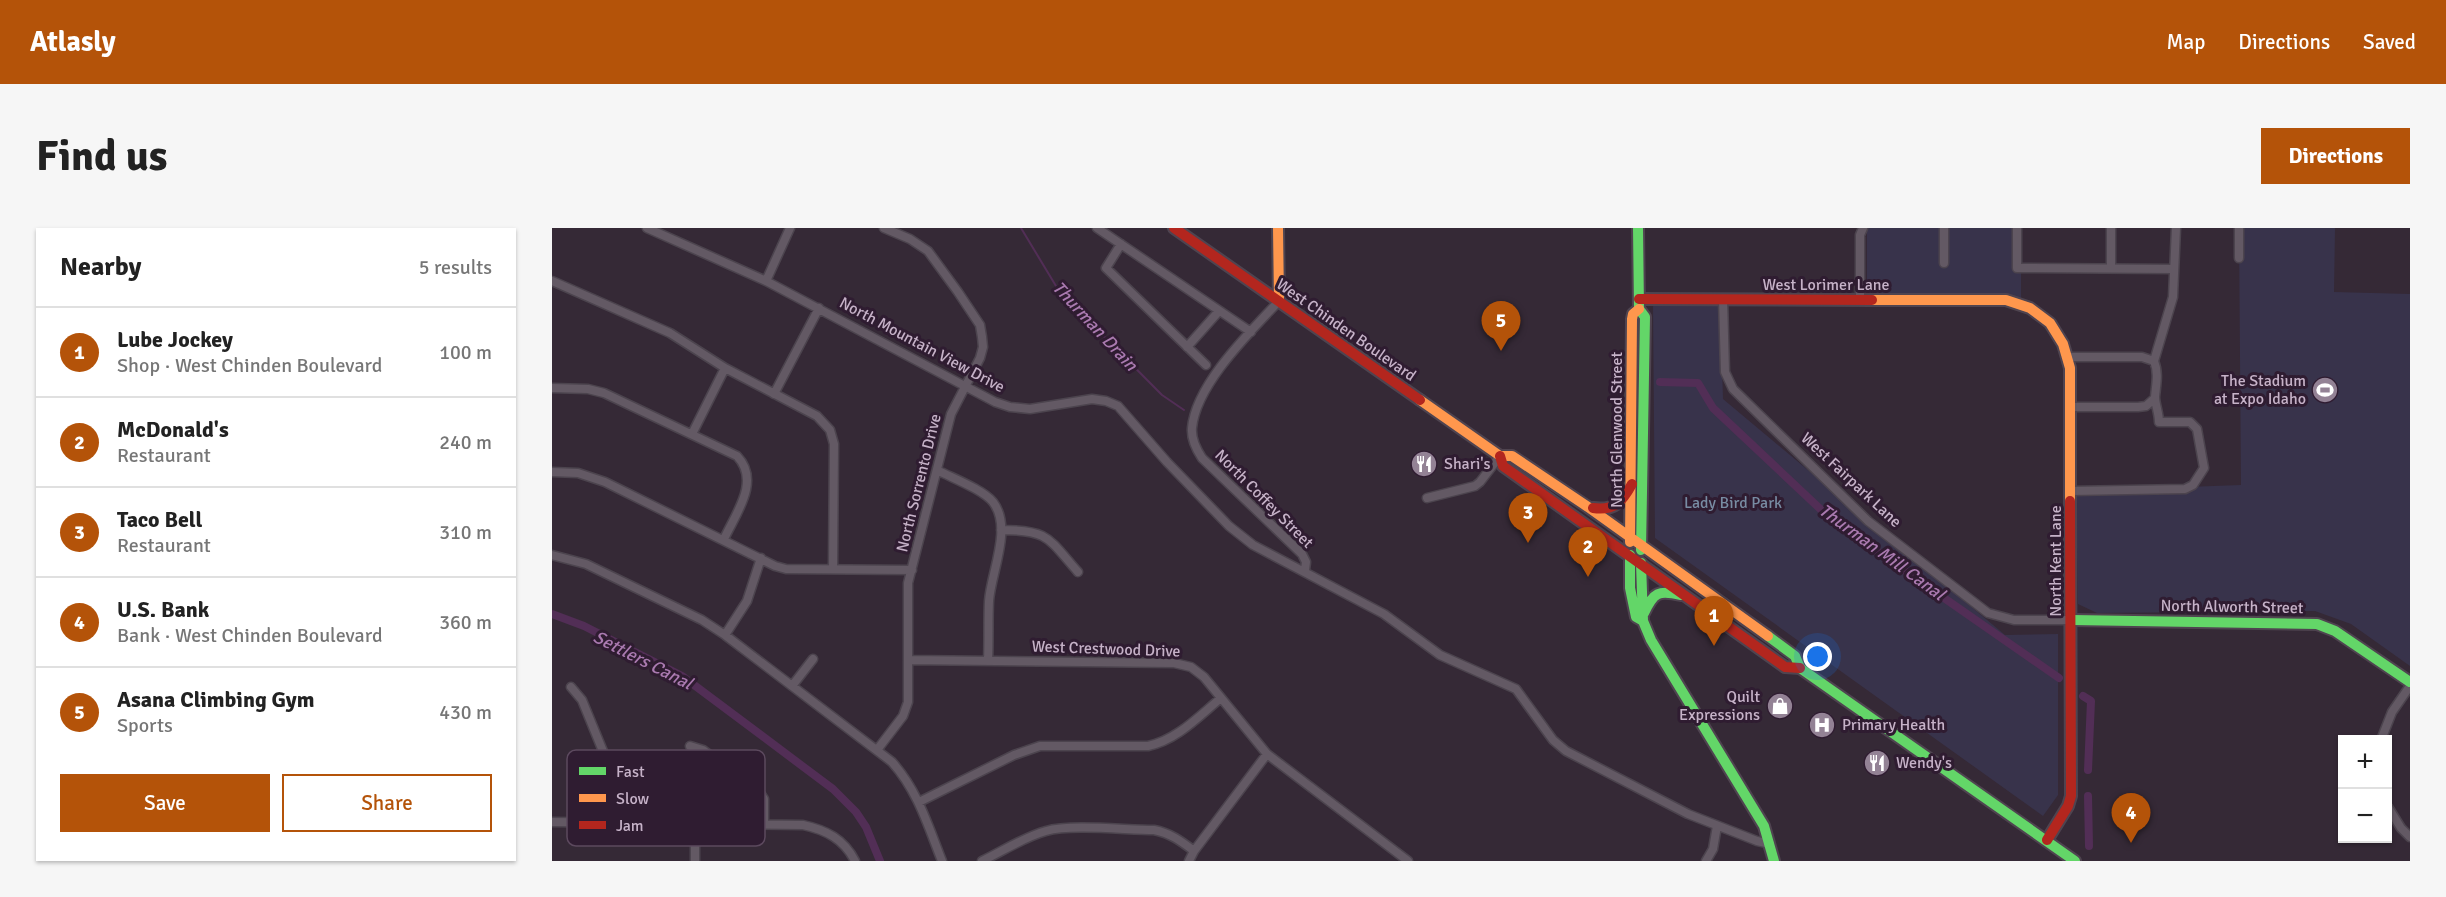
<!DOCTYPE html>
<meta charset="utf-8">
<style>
body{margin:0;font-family:Signika,sans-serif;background:#f6f6f6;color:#222}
.controls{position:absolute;right:18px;bottom:18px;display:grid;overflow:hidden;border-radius:0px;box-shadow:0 2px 4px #0004}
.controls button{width:54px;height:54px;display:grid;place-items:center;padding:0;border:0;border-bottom:2px solid #e0e0e0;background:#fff;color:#222;font:30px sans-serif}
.you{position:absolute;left:1266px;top:429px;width:21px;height:21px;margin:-15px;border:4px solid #fff;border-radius:50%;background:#1a73e8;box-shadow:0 0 0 9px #1a73e833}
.badge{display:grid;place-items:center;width:39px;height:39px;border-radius:50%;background:#b45309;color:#fff;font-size:20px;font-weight:700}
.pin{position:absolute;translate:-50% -50px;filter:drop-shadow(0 2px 3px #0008)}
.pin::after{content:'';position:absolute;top:32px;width:21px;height:18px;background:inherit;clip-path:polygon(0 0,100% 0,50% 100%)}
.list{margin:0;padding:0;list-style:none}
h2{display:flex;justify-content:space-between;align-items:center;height:78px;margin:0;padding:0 24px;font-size:26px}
h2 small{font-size:20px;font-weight:400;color:#767676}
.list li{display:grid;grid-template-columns:39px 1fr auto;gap:18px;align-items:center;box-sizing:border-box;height:90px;padding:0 24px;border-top:2px solid #e0e0e0}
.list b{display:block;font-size:22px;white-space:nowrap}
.list p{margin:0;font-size:20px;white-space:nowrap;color:#767676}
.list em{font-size:20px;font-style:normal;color:#767676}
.actions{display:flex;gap:12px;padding:18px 24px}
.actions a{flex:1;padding:14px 0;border:2px solid #b45309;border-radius:0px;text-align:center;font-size:21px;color:#b45309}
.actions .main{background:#b45309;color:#fff}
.map{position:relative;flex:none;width:1858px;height:633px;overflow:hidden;border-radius:0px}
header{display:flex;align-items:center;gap:36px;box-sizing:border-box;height:84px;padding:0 30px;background:#b45309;color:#fff}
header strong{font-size:28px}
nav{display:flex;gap:33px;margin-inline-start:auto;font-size:21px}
.intro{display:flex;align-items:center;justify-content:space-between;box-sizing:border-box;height:144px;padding:0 36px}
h1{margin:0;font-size:42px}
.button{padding:15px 27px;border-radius:0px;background:#b45309;color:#fff;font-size:21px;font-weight:700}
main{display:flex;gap:36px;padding:0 36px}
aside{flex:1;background:#fff;border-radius:0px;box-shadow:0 2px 4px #0004}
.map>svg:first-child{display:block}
</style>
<header>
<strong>Atlasly</strong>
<nav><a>Map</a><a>Directions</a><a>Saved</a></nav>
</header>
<div class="intro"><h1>Find us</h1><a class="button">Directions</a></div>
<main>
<aside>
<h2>Nearby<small>5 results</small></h2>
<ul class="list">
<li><span class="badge">1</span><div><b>Lube Jockey</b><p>Shop · West Chinden Boulevard</p></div><em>100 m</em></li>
<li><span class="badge">2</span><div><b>McDonald's</b><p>Restaurant</p></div><em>240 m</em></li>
<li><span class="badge">3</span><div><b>Taco Bell</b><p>Restaurant</p></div><em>310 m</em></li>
<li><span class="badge">4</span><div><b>U.S. Bank</b><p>Bank · West Chinden Boulevard</p></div><em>360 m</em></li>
<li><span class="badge">5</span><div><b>Asana Climbing Gym</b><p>Sports</p></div><em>430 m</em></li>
</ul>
<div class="actions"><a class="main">Save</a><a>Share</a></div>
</aside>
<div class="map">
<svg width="1858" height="633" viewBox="0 0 1858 633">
<rect width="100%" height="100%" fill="#352936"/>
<path fill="#38334b" d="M1315,0H1469V70L1455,66H1315Z
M1687,0H1783L1782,64L1858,66V438L1799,396L1763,383L1545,385L1526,376L1524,263L1689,257Z
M1168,76L1171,171L1453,407L1506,406V567L1491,588L1103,310L1101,78Z"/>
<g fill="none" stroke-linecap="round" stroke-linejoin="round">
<path stroke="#522e56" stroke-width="2" d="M469,0L507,63L610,167L632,182"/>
<path stroke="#522e56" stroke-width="8" d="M1108,154L1146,155L1161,180L1280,292L1507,450
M0,386L32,398L130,448L281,561L304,584L314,599L328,633
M1531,468L1539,473L1536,542
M1536,568L1537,618"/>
<g stroke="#4c444e" stroke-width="11">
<path id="street" d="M95,0L214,53L443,174L458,179L478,181L540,171L554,173L566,178L615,234L677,298L701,317L832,386L888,427L964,461L1001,512L1014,523L1136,586L1205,613L1218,616
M545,0L699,104
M1392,0V35
M1465,0V40L1622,41
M569,16L554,40L654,137
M1687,30V0
M1559,40V0
M0,53L118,105L173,140L265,188L278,202L282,216L281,341
M214,53L238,0
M1171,71L1173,144L1181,161L1316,293L1436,385L1462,392H1520
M1308,72V7L1311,0
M727,73C698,104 644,156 640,200C639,211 644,221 650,230L750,326L754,334L753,342
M635,119L667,83
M1517,129H1590L1602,133
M0,160L36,161L52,165L185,228C209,253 184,285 172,311
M222,166L267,80
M1519,179H1586L1594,178L1603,170
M140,206L173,140
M385,242C400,250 430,261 441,274C461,300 439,344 437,373C436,393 437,413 436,433
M0,244L26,245L53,254L223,338L234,341L360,342
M1519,263L1633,261L1641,257L1652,240L1645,201L1638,194H1607C1607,185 1603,176 1603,169C1604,157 1607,145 1602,133L1621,69L1624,0
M875,270L923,258L928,254L948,228
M449,302C497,302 496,310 526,344
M0,327L34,336L150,392L173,407L340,534C366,563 376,598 390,633
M173,407L195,373L209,330
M356,432L622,435L639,439L652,449L715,526L856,633
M240,458L261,431
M19,459L30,472L80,594
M1829,512L1840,484L1858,458
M138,518L151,522L208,565L212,571V595
M325,522L351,488L356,474V355L399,186L428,130L431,119L430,109L428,97L406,64L376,23L358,11L332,0
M367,574L462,527L488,518H596C625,512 647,488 669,470
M1836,579L1849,600L1858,609
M0,594L251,597C274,602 292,611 303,633
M143,633V594
M430,633C451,623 472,609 494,603C519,596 574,602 602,602C618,605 629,613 642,623
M637,633L642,623L715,526
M1154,633L1161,621L1165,598"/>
</g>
<g stroke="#4f4450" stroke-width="14">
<path id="fast" d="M1086,0L1087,81L1093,89L1089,322
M1078,327V360L1084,389L1091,393
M1089,335L1091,393L1099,412L1212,598L1222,633
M1092,385C1102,364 1106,362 1129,367
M1520,392L1765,396L1783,403L1858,454
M1216,408L1243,428L1248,440L1523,633"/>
</g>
<g stroke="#4f4450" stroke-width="14">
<path id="slow" d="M726,0L727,73
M1320,72H1454L1478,80L1498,95L1511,116L1518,140V273
M868,172L948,228H960L1036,279L1216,408
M1078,314L1080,91L1081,86L1087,81"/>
</g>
<g stroke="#4f4450" stroke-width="14">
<path id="jam" d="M622,0L868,172
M1087,71L1320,72
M948,228L951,238L1233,439L1248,440
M1041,280C1063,283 1070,274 1080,256
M1495,612L1516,578L1519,568L1518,273"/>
</g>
<use href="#street" stroke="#635964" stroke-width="8"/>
<use href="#fast" stroke="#63d668" stroke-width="10"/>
<use href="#slow" stroke="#ff974d" stroke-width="10"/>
<use href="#jam" stroke="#b3261e" stroke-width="10"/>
</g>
<defs>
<g id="stadium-disc" transform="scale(1.35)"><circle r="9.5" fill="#938295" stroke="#2f1c31"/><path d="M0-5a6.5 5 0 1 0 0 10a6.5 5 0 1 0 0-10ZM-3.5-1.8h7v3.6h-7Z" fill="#fff"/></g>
<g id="restaurant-disc" transform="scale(1.35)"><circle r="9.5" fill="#938295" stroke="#2f1c31"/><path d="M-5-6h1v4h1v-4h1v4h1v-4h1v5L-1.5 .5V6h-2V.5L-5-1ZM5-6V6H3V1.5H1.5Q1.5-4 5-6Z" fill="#fff"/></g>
<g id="shop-disc" transform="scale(1.35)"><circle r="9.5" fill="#938295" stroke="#2f1c31"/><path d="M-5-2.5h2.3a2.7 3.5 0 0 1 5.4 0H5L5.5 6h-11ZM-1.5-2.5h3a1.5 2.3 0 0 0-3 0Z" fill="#fff"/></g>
<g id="hospital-disc" transform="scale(1.35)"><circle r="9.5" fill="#938295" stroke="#2f1c31"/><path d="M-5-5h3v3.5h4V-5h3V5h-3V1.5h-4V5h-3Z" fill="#fff"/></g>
</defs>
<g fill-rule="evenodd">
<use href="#stadium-disc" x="1773" y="162"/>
<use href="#restaurant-disc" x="872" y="236"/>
<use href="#shop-disc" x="1228" y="478"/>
<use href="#hospital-disc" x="1270" y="497"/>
<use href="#restaurant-disc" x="1325" y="535"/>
</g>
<g text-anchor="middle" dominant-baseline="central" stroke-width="6" stroke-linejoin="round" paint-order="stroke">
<g font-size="16" fill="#c6b2c8" stroke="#2f1c31">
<text x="1274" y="57">West Lorimer Lane</text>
<text transform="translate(794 102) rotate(35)">West Chinden Boulevard</text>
<text transform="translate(370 117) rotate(28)">North Mountain View Drive</text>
<text transform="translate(1065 202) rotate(-90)">North Glenwood Street</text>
<text transform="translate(1299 252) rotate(43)">West Fairpark Lane</text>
<text transform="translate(367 255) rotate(-76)">North Sorrento Drive</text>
<text transform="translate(712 271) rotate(45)">North Coffey Street</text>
<text transform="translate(1504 333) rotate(-90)">North Kent Lane</text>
<text transform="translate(1680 379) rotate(1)">North Alworth Street</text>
<text transform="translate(554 421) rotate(2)">West Crestwood Drive</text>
</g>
<g font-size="16" fill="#c6b2c8" stroke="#2f1c31" text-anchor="start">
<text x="1754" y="153" text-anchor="end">The Stadium<tspan x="1754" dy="18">at Expo Idaho</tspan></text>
<text x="892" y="236">Shari's</text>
<text x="1208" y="469" text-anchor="end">Quilt<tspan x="1208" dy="18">Expressions</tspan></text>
<text x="1290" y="497">Primary Health</text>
<text x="1344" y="535">Wendy's</text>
</g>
<g font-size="16" fill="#788ca3" stroke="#2f1c31">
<text x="1181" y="275">Lady Bird Park</text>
</g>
<g font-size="18" font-style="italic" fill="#aa7ab0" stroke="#2f1c31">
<text transform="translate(543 98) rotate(47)">Thurman Drain</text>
<text transform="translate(1330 324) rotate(36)">Thurman Mill Canal</text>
<text transform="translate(91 432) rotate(27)">Settlers Canal</text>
</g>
</g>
<rect x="15" y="522" width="198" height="96" rx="9" fill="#2f1c31" stroke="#5c495e" stroke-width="1.5"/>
<rect x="27" y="539" width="27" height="8" fill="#63d668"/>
<rect x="27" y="566" width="27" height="8" fill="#ff974d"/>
<rect x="27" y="593" width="27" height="8" fill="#b3261e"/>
<g font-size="16" fill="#c6b2c8">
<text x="64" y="549">Fast</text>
<text x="64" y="576">Slow</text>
<text x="64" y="603">Jam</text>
</g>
</svg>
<div class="controls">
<button>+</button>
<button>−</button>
</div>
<div class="you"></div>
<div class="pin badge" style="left:1162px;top:418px">1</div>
<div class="pin badge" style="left:1036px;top:349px">2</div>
<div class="pin badge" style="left:976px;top:315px">3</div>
<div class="pin badge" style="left:1579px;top:615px">4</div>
<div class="pin badge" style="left:949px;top:123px">5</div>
</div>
</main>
